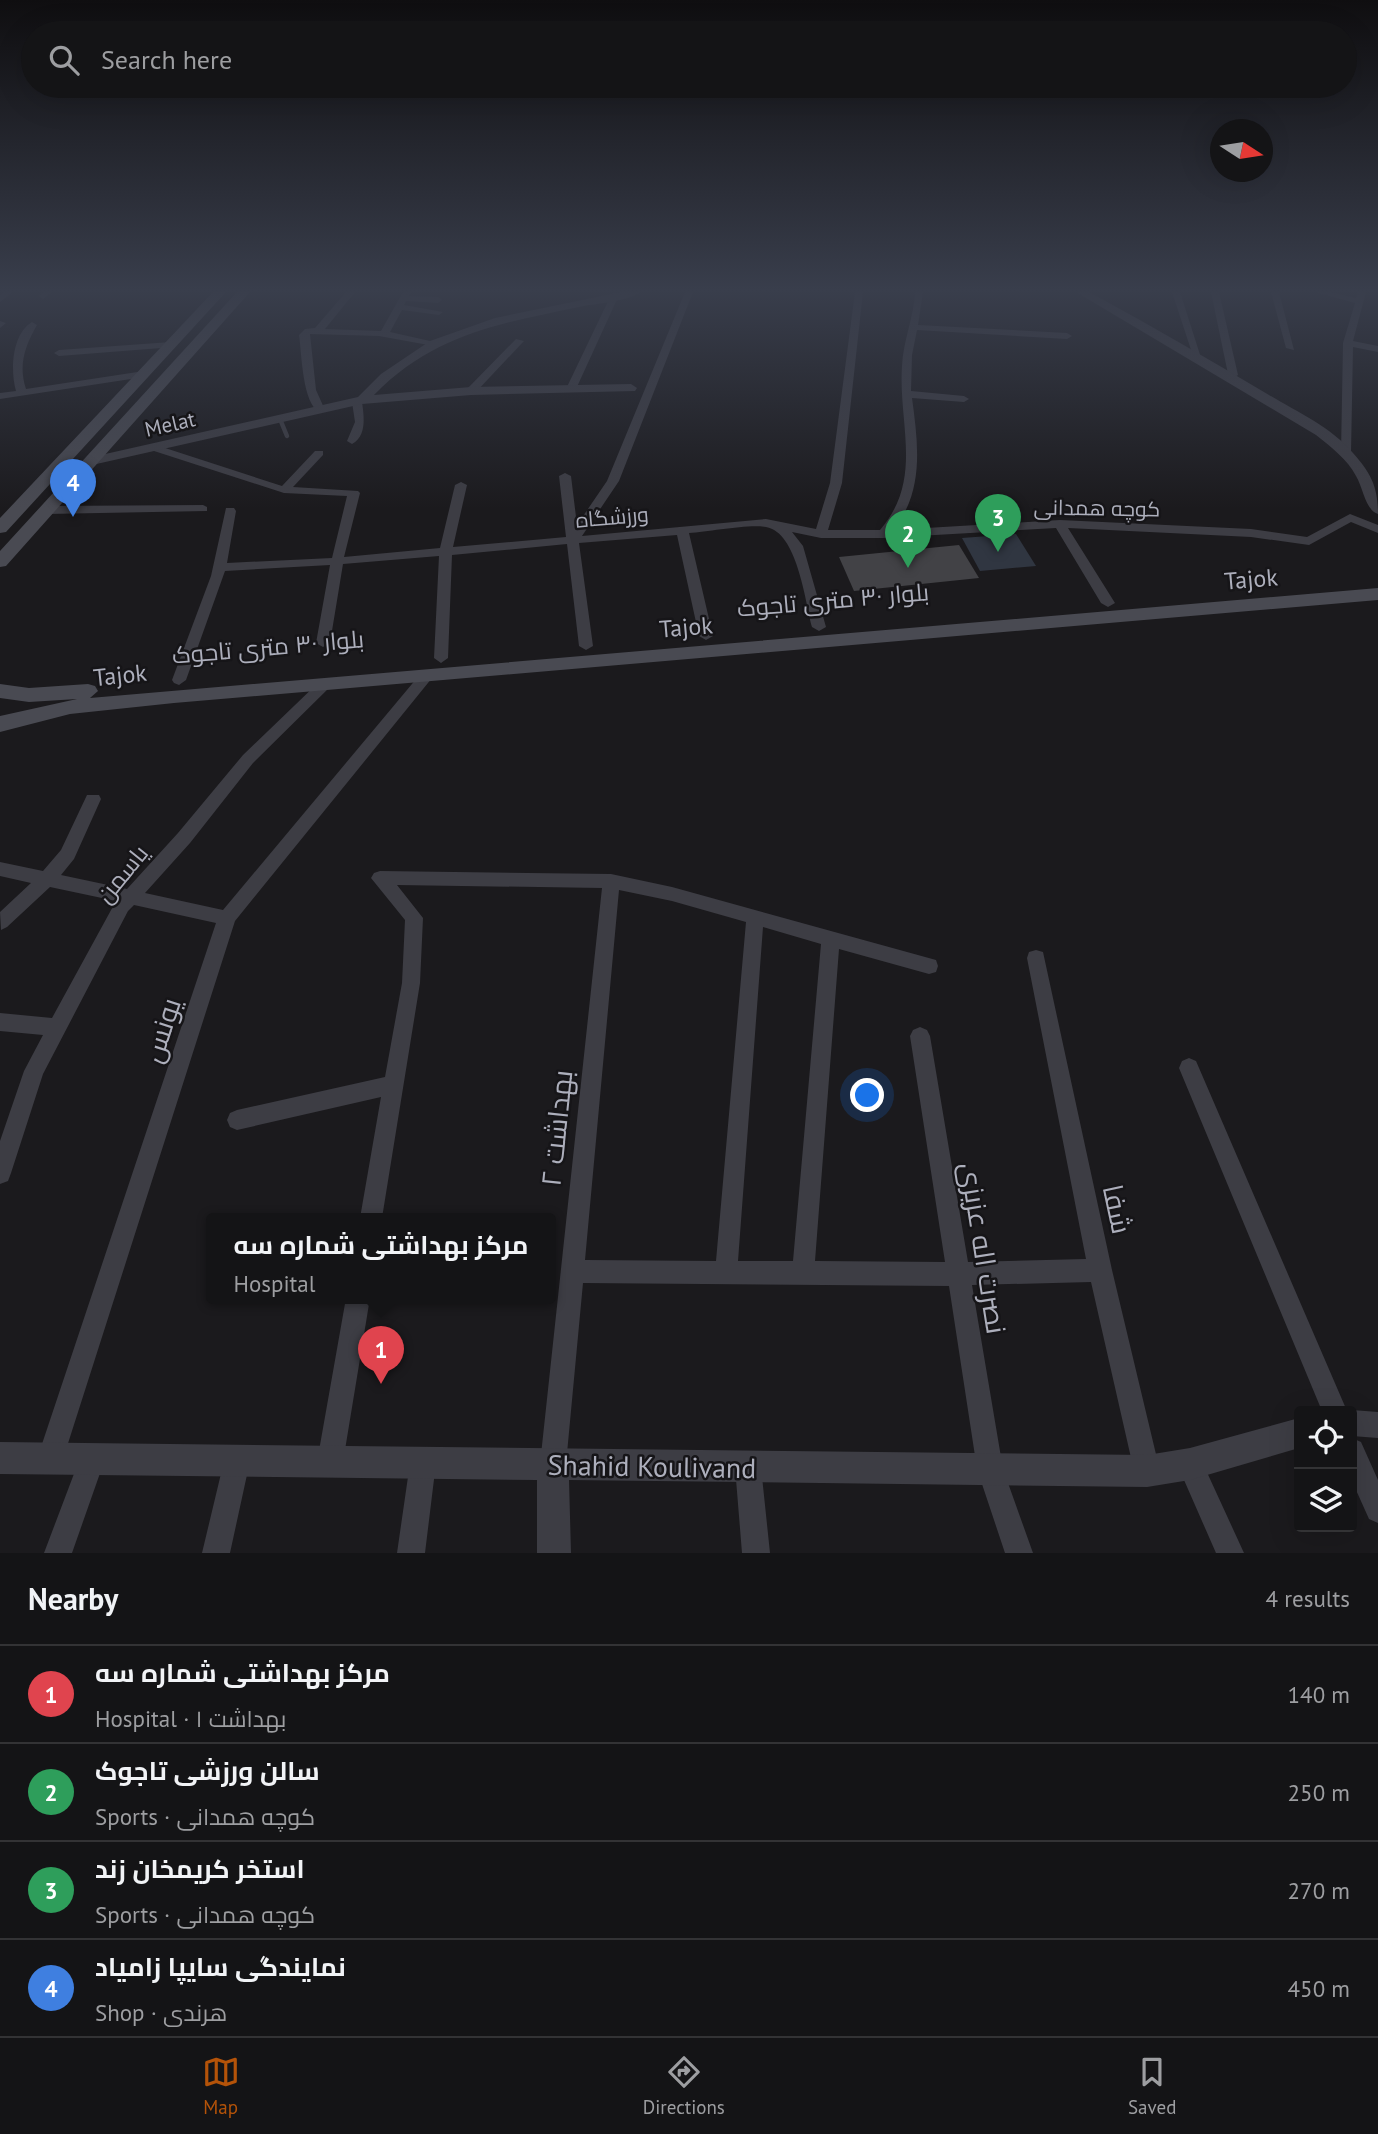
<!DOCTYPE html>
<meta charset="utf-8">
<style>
body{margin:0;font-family:"PT Sans",Cairo,sans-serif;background:#1d1d1f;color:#f1f3f6}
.controls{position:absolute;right:21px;bottom:21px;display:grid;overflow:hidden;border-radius:7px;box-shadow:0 7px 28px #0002}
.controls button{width:63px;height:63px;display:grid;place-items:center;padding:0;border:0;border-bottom:2px solid #333335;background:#141416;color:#f1f3f6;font:35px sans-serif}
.compass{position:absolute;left:1210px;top:119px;width:63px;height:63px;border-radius:50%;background:#141416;box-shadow:0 7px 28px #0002;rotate:102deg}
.you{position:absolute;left:868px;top:1096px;width:24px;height:24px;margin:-18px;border:5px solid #fff;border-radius:50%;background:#1a73e8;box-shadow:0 0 0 10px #1a73e833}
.badge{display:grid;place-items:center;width:46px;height:46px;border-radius:50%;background:#b45309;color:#fff;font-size:23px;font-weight:700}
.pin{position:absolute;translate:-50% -58px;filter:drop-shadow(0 2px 4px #0008)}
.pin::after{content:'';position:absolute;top:37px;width:24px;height:21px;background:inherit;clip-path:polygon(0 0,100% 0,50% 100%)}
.popup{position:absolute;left:206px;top:1213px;width:350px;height:91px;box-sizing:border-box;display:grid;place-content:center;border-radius:7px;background:#141416;filter:drop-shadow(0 2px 5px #0005);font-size:23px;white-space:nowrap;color:#9d9ea1}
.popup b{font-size:26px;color:#f1f3f6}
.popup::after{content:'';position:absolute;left:50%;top:100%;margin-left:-14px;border:14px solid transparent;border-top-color:#141416}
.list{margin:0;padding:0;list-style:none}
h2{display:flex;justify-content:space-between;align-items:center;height:91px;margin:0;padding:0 28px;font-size:30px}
h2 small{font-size:23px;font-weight:400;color:#9d9ea1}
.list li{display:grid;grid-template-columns:46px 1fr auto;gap:21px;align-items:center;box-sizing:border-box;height:98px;padding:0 28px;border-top:2px solid #333335}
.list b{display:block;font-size:26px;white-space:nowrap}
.list p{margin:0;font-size:23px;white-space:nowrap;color:#9d9ea1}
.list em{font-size:23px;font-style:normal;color:#9d9ea1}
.icon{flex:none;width:38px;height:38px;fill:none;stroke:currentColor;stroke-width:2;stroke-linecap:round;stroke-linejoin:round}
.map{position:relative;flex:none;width:1378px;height:1553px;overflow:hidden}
.search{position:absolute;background:#141416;box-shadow:0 7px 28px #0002;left:21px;right:21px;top:21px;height:77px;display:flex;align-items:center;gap:18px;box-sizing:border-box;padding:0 24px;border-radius:38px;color:#9d9ea1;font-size:26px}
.sheet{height:483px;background:#141416}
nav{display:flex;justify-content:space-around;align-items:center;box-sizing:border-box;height:98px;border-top:2px solid #333335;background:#141416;font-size:19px;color:#9d9ea1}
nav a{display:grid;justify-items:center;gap:4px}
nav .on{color:#b45309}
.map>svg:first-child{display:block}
</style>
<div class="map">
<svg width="1378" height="1553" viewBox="0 0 1378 1553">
<rect width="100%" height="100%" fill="#1b1a1d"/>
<path fill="#303641" d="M1016,534L1036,566L980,571L962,538Z"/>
<path fill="#424246" d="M959,545L979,578L854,591L839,557Z"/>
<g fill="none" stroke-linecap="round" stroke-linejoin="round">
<path stroke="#3d3d44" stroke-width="4.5" d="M280,419L287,436"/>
<path fill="#3d3d44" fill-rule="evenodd" d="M4,292H13L0,302V295Z
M43,292H52L43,299L39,296Z
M346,292H355L325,329L381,331L403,292H411L409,296L438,297L442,300L438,303L406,301L404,305L443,312L439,315L402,310L390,332L439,343L434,346L379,336L310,334L316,390L325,410L320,413C302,403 302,355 299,335L305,329L315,328Z
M615,292L619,295L576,389L567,391L566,389L611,295Z
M685,292H693L619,481L582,536L766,519L816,529L830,483L855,292H863L842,483L828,530H880C924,479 898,424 902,366C903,341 914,317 915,292H923L918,325L1067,333L1072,336L1067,339L917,330L912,355L911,391L964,396L969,399L964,402L912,398C918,443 925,491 893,530L1060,520L1251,529L1307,537L1350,514L1378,525V533L1351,522L1309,545L1251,537L1068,528L1115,603L1108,607L1101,603L1056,528L883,538H821L792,532L803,546L826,627L819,631L812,627C805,600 797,532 766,527C747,524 709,532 689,533L713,636L706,640L699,636L677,535L579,543L593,646L586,650L579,646L567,544L452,555L448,658L441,663L434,658L439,556L343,564L330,643L323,647L316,643L330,565L225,571L186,680L179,685L174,683L172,680L211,576L226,508H234L236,511L227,563L332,558L347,496L284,493L151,450V446H159L282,486L315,451H323V455L293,487L358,491L360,493L344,557L440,548L455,485L461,482L467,485L453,547L566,537L559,476L565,473L571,476L577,525L607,481Z
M1172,292H1180L1202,361L1194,359Z
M1211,292H1219L1238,375L1230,380L1225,377L1228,374Z
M1271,292H1279L1294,350L1286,348Z
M1315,292H1330L1356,298L1358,292H1366L1353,341L1378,346V352L1353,347L1351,453L1346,456L1341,453L1343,343L1355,303Z
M0,321L6,323L0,328Z
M32,322L37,325C25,346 18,365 26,389L144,371L149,374L144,377L0,399V393L16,391C10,370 12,334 32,322Z
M516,339L524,341L475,393H467V389Z
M171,342L174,343V347L59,356L54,353L59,350Z
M357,399L362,402C364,416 367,436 352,444L347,441L355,422L352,402Z
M203,505L207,507V511L47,514L41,510L47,506Z
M427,670L432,672L434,675L432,678L235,921L63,1459L59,1468L50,1472L41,1468L37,1459L216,923L134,905L128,911L43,1074L11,1173L8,1181L0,1184V1141L24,1071L43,1035L0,1031V1013L52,1018L116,901L50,887L7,927L1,930L0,912L31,883L0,876V862L43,871L61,850L87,795H99L101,799L74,859L61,875L127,889L178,833L243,755L321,680H331L333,683L331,686L253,763L190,843L145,893L223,910L422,672Z
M380,871L611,874L672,887L936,960L938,966L936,972L929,974L839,949L815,1261L945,1262L910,1036L913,1030L920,1027L927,1030L930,1036L968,1262L1086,1259L1027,958L1029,952L1036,950L1043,952L1112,1270L1160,1471L1156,1480L1147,1484L1138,1480L1134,1471L1091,1282L972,1285L1003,1469L1033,1553H1005L977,1469L949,1286L583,1283L566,1464L562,1473L553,1477L544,1473L540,1464L602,888L397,885L423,918L420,983L382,1218H360L381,1097L237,1130L230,1127L227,1120L230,1113L237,1110L385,1077L402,983L405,920L371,878L374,873ZM619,890L672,901L746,922L716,1261L585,1260ZM763,927L821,944L793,1261H738Z
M1189,1058L1196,1061L1347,1411H1322L1179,1068L1182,1061Z
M346,1298H370L343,1462L339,1471L330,1475L321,1471L317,1462Z
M1352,1410L1378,1412V1438L1352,1436V1411H1350Z
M1352,1438L1361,1442L1378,1480V1523L1369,1519L1352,1481Z
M92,1446L101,1450L105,1459L72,1553H44L83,1450Z
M237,1448L246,1452L250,1461L230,1553H202L224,1461L228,1452Z
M423,1450L432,1454L436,1463L425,1553H397L410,1463L414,1454Z
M1190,1451L1199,1455L1244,1553H1216L1177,1464L1181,1455Z
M748,1454L757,1458L761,1467L770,1553H742L735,1467L739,1458Z"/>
<path fill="#3d3d44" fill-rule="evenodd" d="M621,292H641C626,302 597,303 579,307C498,324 434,334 374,395L471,387L631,384L637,388L635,391L471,395L362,404L92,465L85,461L92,457L358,397L381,374L430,341L495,318Z
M1076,292H1089C1150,325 1210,360 1269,395C1297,412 1331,427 1353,453C1371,473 1378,487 1378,514C1365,510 1363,487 1356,476C1347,459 1331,447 1316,435Z
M1299,1418V1448L1190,1480L1147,1487L569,1480L571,1553H537V1480L0,1474V1442L1147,1455L1190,1448Z"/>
<path fill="#494a52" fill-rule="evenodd" d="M213,292H226L6,532L0,533V518Z
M237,292H250L6,566L0,567V551Z
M1378,588V600L174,703L70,714L0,732V716L77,699L29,702L0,698V684L29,688L88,684L95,686L98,691L90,698Z"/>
</g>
<linearGradient id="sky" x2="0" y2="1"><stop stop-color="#0f0e10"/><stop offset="0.57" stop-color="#393e4c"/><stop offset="1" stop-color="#393e4c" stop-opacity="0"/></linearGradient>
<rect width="1378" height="509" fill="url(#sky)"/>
<g text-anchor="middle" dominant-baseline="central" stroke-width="5" stroke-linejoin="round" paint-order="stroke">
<g font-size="21" fill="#adafbc" stroke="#161518">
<text transform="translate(170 424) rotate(-13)">Melat</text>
<text transform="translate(1097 508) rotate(1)">کوچه همدانی</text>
<text transform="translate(612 517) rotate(-5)">ورزشگاه</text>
</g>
<g font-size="24" fill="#adafbc" stroke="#161518">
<text transform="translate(1251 579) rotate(-5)">Tajok</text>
<text transform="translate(833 600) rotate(-5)">بلوار ۳۰ متری تاجوک</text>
<text transform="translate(686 627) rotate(-5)">Tajok</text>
<text transform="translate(268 647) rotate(-5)">بلوار ۳۰ متری تاجوک</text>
<text transform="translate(120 675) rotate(-6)">Tajok</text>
<text transform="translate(122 874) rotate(-51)">یاسمن</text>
</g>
<g font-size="28" fill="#adafbc" stroke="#161518">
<text transform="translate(161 1030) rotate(-72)">یونس</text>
<text transform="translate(556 1128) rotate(-84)">بهداشت ۲</text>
<text transform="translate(1118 1209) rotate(78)">شفا</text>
<text transform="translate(984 1248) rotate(81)">نصرت اله عزیزی</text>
<text transform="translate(652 1466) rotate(1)">Shahid Koulivand</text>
</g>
</g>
</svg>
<div class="controls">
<button><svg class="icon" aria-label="locate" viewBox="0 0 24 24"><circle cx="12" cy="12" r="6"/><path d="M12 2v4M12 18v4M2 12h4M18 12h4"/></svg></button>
<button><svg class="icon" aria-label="layers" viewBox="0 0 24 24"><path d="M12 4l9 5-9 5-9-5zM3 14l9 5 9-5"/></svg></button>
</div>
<svg class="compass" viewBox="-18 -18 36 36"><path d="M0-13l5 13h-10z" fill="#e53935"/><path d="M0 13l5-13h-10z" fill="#9d9ea1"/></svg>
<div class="you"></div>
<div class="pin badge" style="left:381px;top:1384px;background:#e0444e">1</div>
<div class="popup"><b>مرکز بهداشتی شماره سه</b>Hospital</div>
<div class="pin badge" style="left:908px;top:568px;background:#2e9e5b">2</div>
<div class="pin badge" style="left:998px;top:552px;background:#2e9e5b">3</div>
<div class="pin badge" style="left:73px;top:517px;background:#3f7fe0">4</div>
<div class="search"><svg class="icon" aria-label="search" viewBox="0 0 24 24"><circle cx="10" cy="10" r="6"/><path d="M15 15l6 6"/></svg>Search here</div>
</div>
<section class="sheet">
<h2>Nearby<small>4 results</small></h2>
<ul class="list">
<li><span class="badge" style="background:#e0444e">1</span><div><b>مرکز بهداشتی شماره سه</b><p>Hospital · بهداشت ۱</p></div><em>140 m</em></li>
<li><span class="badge" style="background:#2e9e5b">2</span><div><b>سالن ورزشی تاجوک</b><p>Sports · کوچه همدانی</p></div><em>250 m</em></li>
<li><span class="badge" style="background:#2e9e5b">3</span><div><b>استخر کریمخان زند</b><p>Sports · کوچه همدانی</p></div><em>270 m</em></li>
<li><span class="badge" style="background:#3f7fe0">4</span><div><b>نمایندگی سایپا زامیاد</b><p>Shop · هرندی</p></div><em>450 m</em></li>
</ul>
</section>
<nav>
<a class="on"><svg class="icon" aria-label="map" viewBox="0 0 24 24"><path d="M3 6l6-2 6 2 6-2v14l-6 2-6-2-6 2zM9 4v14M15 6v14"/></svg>Map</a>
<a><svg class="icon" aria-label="directions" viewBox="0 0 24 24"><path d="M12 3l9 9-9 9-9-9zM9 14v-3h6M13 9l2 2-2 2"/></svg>Directions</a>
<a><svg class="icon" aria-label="saved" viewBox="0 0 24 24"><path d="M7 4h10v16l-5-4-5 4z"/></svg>Saved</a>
</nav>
